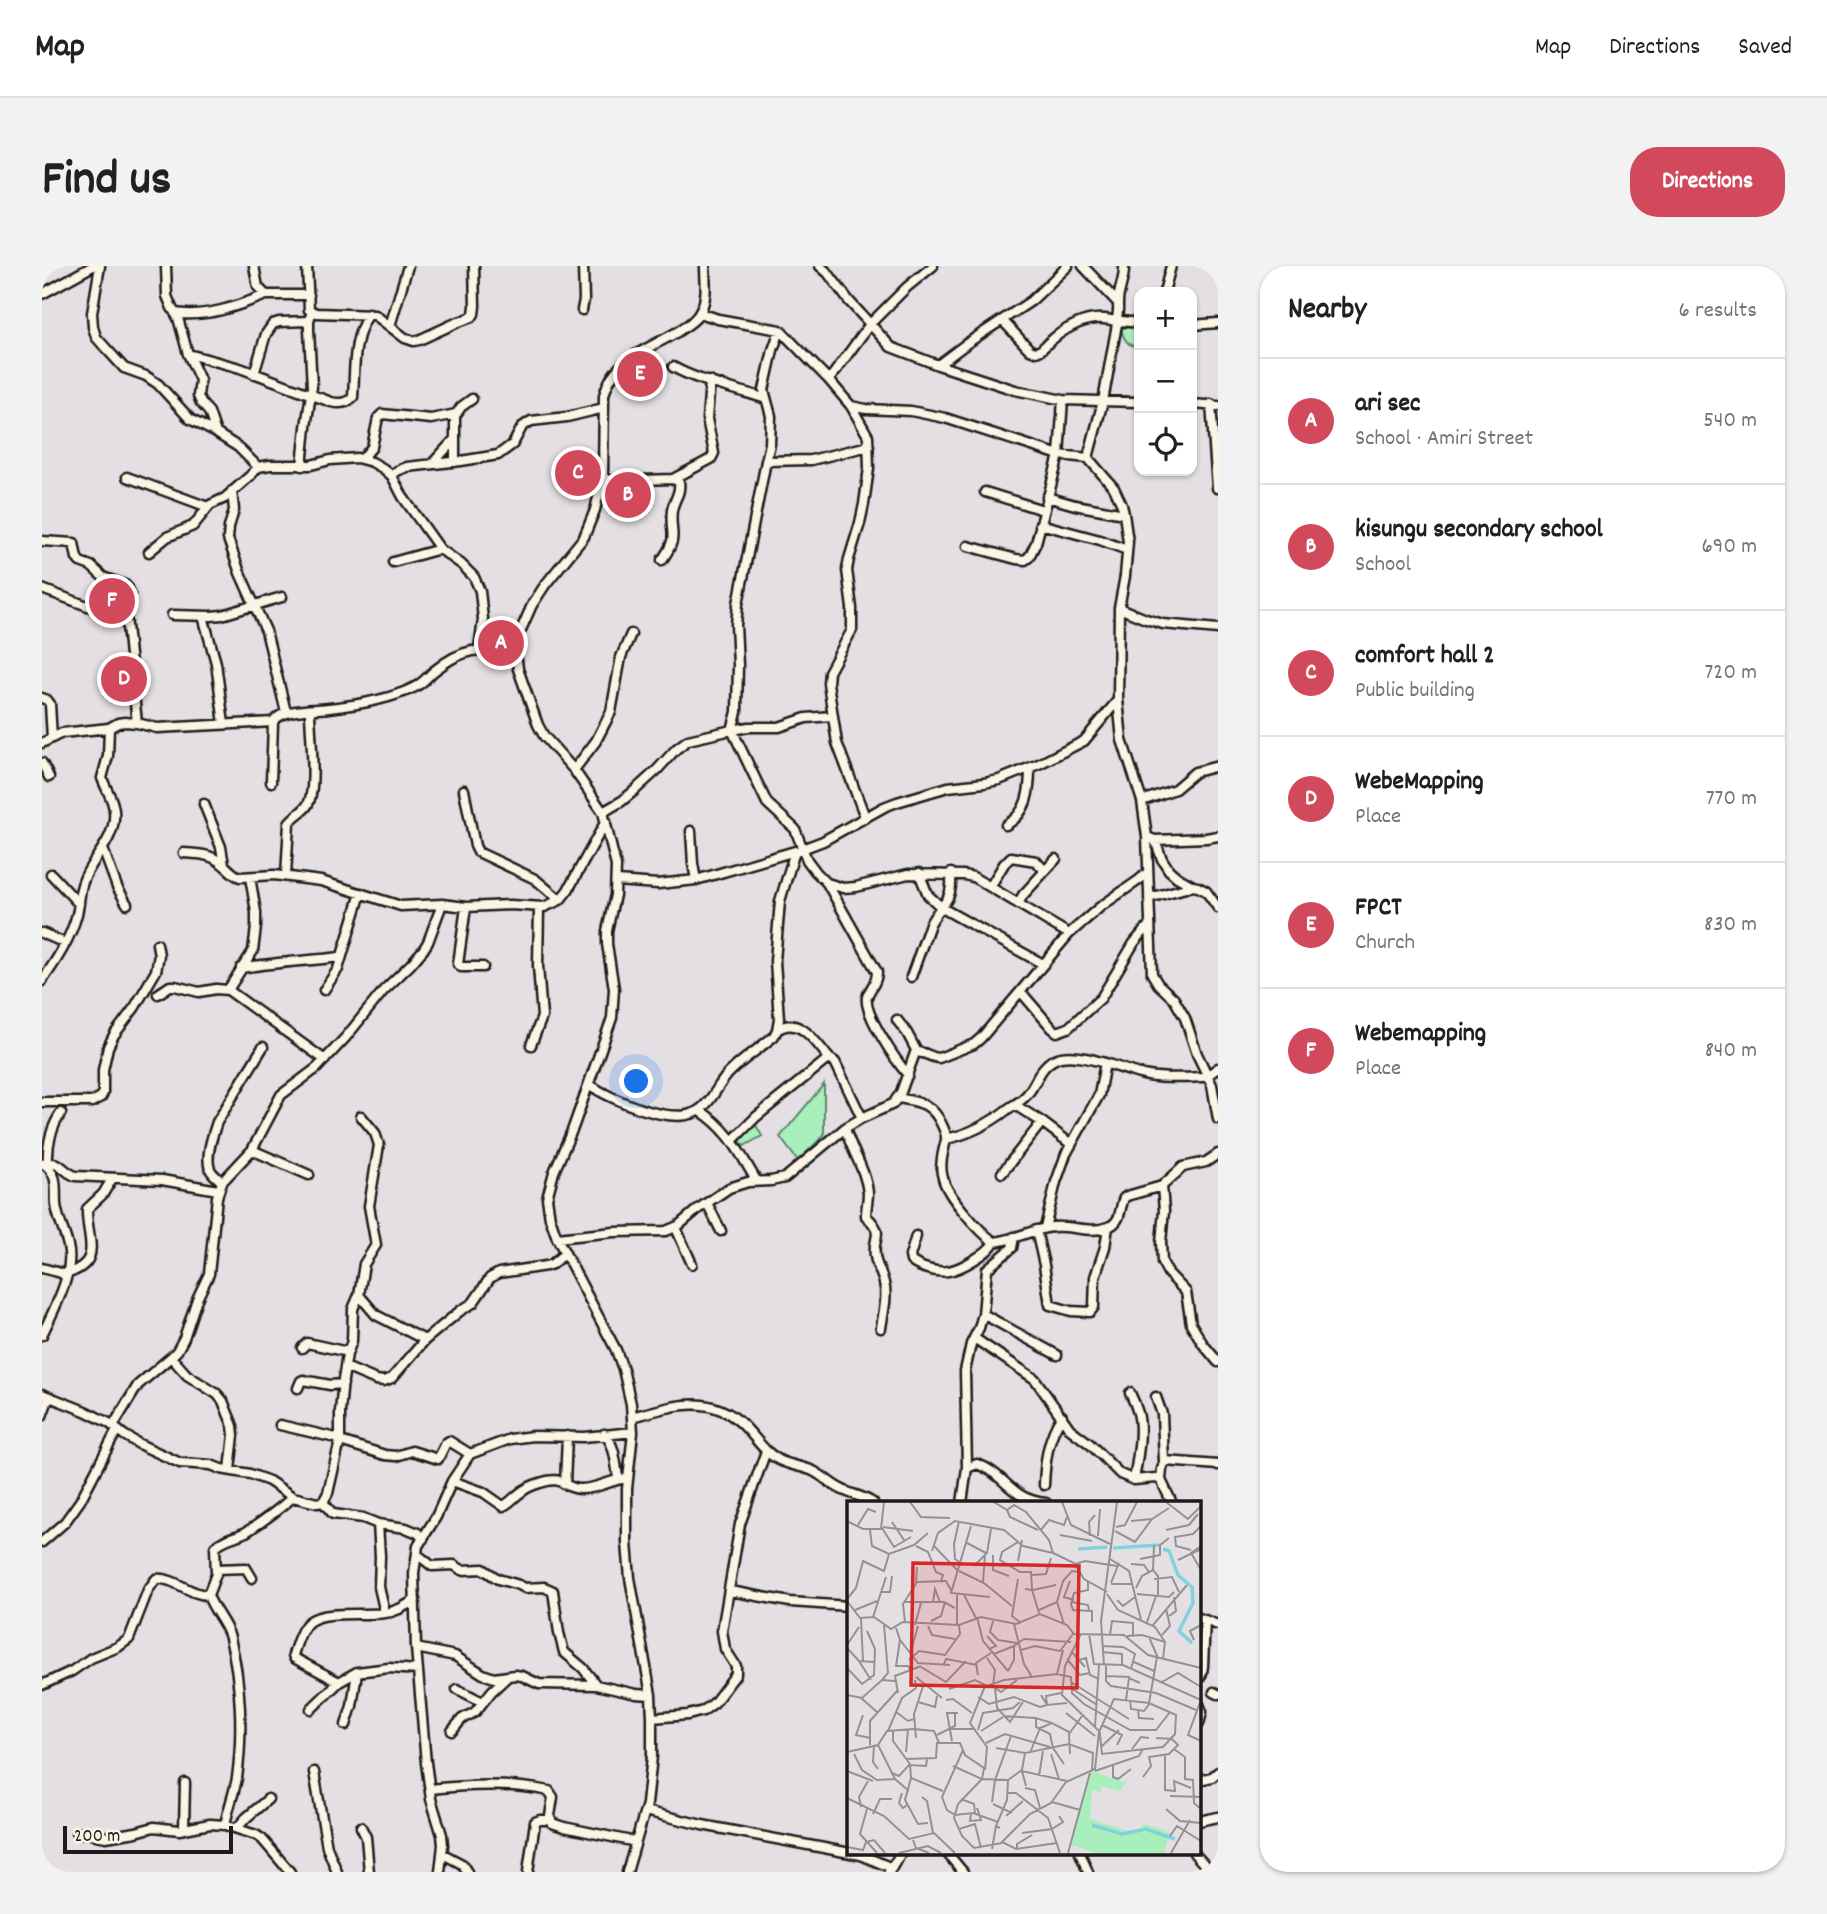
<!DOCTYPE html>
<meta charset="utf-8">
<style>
body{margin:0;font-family:Dekko,sans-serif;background:#f2f2f2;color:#202124}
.controls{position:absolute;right:21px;top:21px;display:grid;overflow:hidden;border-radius:14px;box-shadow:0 2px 5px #0004}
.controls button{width:63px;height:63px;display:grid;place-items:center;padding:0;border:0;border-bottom:2px solid #e0e0e0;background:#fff;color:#202124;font:35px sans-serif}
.scale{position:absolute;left:21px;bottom:18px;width:170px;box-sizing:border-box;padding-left:7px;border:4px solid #1c1c1c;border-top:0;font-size:19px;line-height:24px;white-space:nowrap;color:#1c1c1c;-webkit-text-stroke:5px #fcf5e5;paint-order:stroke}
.you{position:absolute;left:595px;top:816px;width:24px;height:24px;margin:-18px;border:5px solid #fff;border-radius:50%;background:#1a73e8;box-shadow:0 0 0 10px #1a73e833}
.badge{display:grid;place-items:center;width:46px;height:46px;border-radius:50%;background:#d1495b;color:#fff;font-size:23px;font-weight:700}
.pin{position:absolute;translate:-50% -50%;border:4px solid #fff;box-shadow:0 2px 7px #0006}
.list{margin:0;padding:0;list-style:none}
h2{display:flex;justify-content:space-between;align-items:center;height:91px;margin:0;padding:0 28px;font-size:30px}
h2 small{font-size:23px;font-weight:400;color:#757577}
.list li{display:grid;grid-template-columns:46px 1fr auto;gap:21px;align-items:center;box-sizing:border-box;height:126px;padding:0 28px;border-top:2px solid #e0e0e0}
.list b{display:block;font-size:26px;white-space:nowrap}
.list p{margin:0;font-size:23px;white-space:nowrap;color:#757577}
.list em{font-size:23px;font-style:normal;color:#757577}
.icon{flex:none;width:38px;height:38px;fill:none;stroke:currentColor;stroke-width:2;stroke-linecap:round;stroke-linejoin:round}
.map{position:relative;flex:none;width:1176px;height:1606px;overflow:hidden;border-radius:28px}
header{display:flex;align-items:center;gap:42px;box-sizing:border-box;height:98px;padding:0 35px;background:#fff;border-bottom:2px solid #e0e0e0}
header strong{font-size:33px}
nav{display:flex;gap:38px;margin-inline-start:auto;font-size:24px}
.intro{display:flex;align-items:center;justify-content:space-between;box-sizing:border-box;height:168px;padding:0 42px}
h1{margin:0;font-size:49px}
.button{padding:18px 32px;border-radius:28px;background:#d1495b;color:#fff;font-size:24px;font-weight:700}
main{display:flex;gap:42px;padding:0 42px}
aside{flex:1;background:#fff;border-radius:28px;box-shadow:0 2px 5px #0004}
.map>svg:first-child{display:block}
</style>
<header>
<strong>Map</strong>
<nav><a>Map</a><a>Directions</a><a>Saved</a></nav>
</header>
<div class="intro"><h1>Find us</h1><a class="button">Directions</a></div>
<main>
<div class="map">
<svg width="1176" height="1606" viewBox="0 0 1176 1606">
<rect width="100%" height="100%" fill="#e4dfe3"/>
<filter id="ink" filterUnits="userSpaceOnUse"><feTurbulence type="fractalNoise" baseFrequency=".0143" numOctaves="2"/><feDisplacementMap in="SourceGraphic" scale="14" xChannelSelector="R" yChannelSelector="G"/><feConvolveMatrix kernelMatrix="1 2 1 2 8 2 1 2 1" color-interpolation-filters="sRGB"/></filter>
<g filter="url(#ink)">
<path fill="#a9efbb" stroke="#62866c" stroke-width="2" d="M1097,61V81C1086,81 1081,72 1079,62Z
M782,818V869L756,895L738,871Z
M711,854L720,870L702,880L696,871Z"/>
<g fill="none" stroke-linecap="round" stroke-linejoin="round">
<g stroke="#1c1c1c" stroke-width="13">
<path id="minor" d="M58,0L50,47L51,61L54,71L61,79L82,102L104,110L116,118L148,153L174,167L196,181L216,201L228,199H269L288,194L315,192L330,196L342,203L350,210L361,231L398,283L419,298L432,311L438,325L441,353L437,383
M124,0L125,30L130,42L136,52L146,88L158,114L156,130L159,137L167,146L174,167
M212,0L216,21L224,29H267
M265,0L267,44L275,47L333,49L363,72L372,75L377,74L414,57L430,51L432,48L433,40L432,0
M778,0L786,7L807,35L849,81L896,99L973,124L1021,134L1097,136
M1041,0L1076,37
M1122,26L1129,0
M0,28L51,0
M540,44L542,34L541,0
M133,47C164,52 196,40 224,29
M658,47L676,53L738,64L787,114L809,140L826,170L827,202L822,238L818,257L807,293L805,304L810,342V364L787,406L786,417L795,477L823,551
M961,55L988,84L994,86L999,84C1018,64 1047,45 1076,56
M1074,55C1077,47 1076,45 1076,37C1076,24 1083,13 1082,0
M1097,57L1079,55L1075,58L1061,135L1046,192L1072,222L1080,239L1082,248L1086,276L1083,310L1077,342L1076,434L1080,474L1100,535L1105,571L1110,708L1116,718L1132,733L1143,752L1155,788L1170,819L1176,853
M1150,59L1176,57
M348,60L366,0
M738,64L731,84L722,124L729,150L728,178L724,195L696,338L694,359L696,399L695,446L690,464L725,537L753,563L765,594L774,606L785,617L801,622L814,621L866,608L922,609L931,611L943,618L1027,668
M146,88L198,102L289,136C297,138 305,138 311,131C313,103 310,72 327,48
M896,99L924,78L989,35L1026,0
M631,101C660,117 693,122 724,133
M212,108L224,68L231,58L237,56L267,55
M787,114L828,58L865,21L891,0
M1150,138L1176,140
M1169,138L1175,222
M809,140L824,143L869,145L903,152L1002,184L1017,189L1046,192
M320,193L330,181L336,152L340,148L389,153L414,148
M724,195L769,194L827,180
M413,196V150L419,141L430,133
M390,198L412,174
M260,200L264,161L270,121L267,64V54L270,46
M350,210L355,205L365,201L419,195L456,189L471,178L480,161L489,155L525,151L562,142
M85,211L166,241
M561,211L569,215L631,213L669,193L672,187L665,153L668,115
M190,225L192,244L187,261L186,273L198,307L224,365L244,446
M943,226L1001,244
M1005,231L1033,239L1082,248
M998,258L1058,274L1085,284
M0,275L32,277L35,292L38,296L49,300L61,311L83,319L86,322L88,328L84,339V350L95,457
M926,280L974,293L983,294L987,291L994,277L1017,189L1021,134
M107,286L125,271L151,260L168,239L183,232L208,210L216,201
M620,294C638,269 627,269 630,244C632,233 639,228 637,216L631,213
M351,296L398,283
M0,323L59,345L84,350
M1077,342L1104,353L1121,358L1176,363
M130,349L169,350L180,349L240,331
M161,350L174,397L182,458
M0,432L5,434L8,438L10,472
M0,477L20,467L67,462
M0,497L7,511
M532,504L554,475L569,446L579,391L589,368
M229,516L231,456C240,442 271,444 287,442C315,439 346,434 371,422C380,418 385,411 392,405C420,382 439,381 474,386
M422,524L433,580L436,586L493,613L518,634
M1100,535L1133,523L1153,506L1176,500
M162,538L179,581L182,599
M561,546L580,535L592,525L615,504L634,483L646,474L690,464L707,461H737L764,452L790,450
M964,559C986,547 988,524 988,502
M649,565L651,598L654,614
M1105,571L1113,574L1120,593L1127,604L1135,611L1151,620L1156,621L1164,625L1176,642
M1113,574L1164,572L1176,570
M61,583L75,621L85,638
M142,587C155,588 168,588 178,596C186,601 189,608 198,611L232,609L279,615L359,640L400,638L424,641L468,639L502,641L518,634L526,624L564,555
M877,607L886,629L900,642L1001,698
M9,608L37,638
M244,610L247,557C252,549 262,546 266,538C275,522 268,465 268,445
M574,615L616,618L654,614L760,583L781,575L842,541L855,536L906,521L942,517L957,514L999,497L1042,475L1076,434
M785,617L835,706C835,718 828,721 825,731C821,747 855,796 866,809
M948,621L962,598L969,591L994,595L1003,605
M1107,632L1151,620
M976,638L981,629L1014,593
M424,641L416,698L419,701H441
M0,667L23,677
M199,702C232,696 266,695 299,691
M869,711L888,658C900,635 911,638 909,607
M0,715C14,695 29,672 35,648C38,637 37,626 41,616C49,593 70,578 72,553C74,537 65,526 60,512L66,490L67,462L76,457L83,456L95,457L115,462L231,456
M186,724L211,685L214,661V646L208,611
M282,724L296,703L319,627
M979,726L1010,762L1015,766L1026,762L1059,732L1092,677L1108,658
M116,728L128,720H133L157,726L174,723L186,724L283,794
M855,754L865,767L875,786
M735,764C757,748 775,778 787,792
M489,779L500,751L496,700L497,642
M547,818C568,834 629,859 654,846C669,838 675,820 686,808C699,794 717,783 732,770L735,764L737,753L733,695L738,635L753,585
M856,832C878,836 890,837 900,859C902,864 905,868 904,874C901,886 897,900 901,912C905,930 937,965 952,976C972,974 990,963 1011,961C1029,959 1050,968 1066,961
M0,836H50L59,831L61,827V804L66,781L72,769L93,741L114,705L117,689L115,678
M973,839L1000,856L1029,878
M657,844C687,863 697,886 714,914
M803,862C809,884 824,904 826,927C826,934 824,942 824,950C844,969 830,969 833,990C834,1000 840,1007 842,1017C846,1030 841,1048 839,1062
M904,873C928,868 947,858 966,843C973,838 982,834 987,826C995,815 999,799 1013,793C1034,782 1084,806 1106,810C1123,813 1143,812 1160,811L1166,809L1176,802
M691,874L714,851L787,792L793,796L820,852
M210,884L267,909
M1176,888L1164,896L1141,901L1120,920L1122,945L1119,976L1120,996L1126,1007L1144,1026L1149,1058L1161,1078L1176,1096
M6,897C5,879 9,862 19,847
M0,898C23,894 16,903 33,910L120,914L176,924
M960,907L1000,856
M180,916C176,912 170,908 168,903C163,890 171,868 175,856L221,781
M665,937L679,965
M634,962L650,998
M1003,962L1014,916L1024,888L1057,829L1063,797
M994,964L1002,999L1008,1039L1029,1045L1048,1046L1052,1041L1053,1011L1063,981L1066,961C1080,956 1077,943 1082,932L1085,930L1120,920
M874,970L868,990L869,995C877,1002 896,1007 906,1005C919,1003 947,987 952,976
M515,972L572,966L624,965L636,960L656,943L687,922L706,916L729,915L743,912L803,862L820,852L851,838L859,826L873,787C881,784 889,792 897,792L932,778L939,772L1027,668L1058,641L1097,614L1106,606
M0,1002L19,1007L24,1011
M24,1008C63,996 44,973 45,943L61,928L70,913
M317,1029L334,1049L383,1074
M941,1048L1015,1089
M0,1069C11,1045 33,1007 26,980C23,966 15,952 14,938C13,921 17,909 2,898
M932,1072L993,1113L1028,1163L1048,1178L1078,1208L1092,1214L1114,1212L1119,1214L1130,1237
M260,1082L265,1077L306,1086
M129,1091L145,1109L175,1128L181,1135L191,1160L192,1169L188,1204
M303,1101L334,1114L342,1115L350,1112L383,1074L418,1045L431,1037L448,1012L457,1007L504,1000L510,998L522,988
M256,1122L259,1115L261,1114L288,1119L301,1118
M1088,1127C1091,1133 1094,1140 1096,1147C1101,1165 1095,1195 1092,1214
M0,1128L43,1145L67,1157L82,1169L97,1178L138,1197L169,1199L179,1203L208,1208L227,1215L251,1231L275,1237L281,1236L286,1227L298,1175V1146L301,1114L305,1088L310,1075L311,1043L317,1029L322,998L334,979L327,940L337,879L333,867L319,850
M1114,1131L1120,1148L1122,1196
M0,1150L7,1131
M590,1151C631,1140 669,1126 702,1160C715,1173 721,1185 737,1194C747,1199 758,1200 769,1204C781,1209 789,1219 801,1224C811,1229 821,1230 831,1237
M238,1159L298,1173
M71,1160L96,1119L129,1091L135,1085L142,1072L155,1033L167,1008L175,931L180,916L210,884L239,829L275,802L304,771L342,724L369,698L381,684L386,676L400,638
M562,1168C573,1177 574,1199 576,1212
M298,1175L343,1189L354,1190L370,1185L396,1193L404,1177L407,1175L428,1188L468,1173L491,1170L542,1171L591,1166
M925,1202L935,1198C964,1208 968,1234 1004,1237
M1119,1214L1120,1203L1123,1195L1176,1199
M410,1215L441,1226L461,1240C468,1237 472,1231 478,1227C484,1222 491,1219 498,1217C523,1208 520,1223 539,1223C556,1223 570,1213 586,1212
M523,1218L525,1170
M1002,1219C1003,1194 1006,1171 1020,1150
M281,1236L291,1248L321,1252L336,1258L364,1262L376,1267L381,1273
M920,1237L925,1202L923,1105L929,1078L937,1062L941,1048L945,1003L970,982L972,971
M336,1258L338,1290L337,1321L343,1347
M0,1276L23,1256L38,1235L75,1164
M375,1288L390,1300L412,1299L420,1304L441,1303L456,1313L477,1319L483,1322L502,1321L511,1325L517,1367L522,1386L541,1402L554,1419
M174,1303L204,1302L210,1312
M688,1325L748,1336L807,1340
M373,1334C363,1340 354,1346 343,1347C324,1350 284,1344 268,1355C259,1361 254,1379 251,1389L252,1392L297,1416L315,1406L347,1402L376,1404
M1157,1352L1176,1359
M374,1382L413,1390L441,1408L452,1412L473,1409L480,1410L497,1418L554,1419L594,1428L609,1429
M1157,1413L1160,1407L1161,1400L1163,1354
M0,1419L30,1405L49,1392L76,1381L87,1373L106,1324L114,1313C133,1311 147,1329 166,1329
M415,1423L441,1436
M1172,1426L1176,1428
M1157,1438L1160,1446L1157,1458
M269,1443L297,1416
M610,1452L646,1449L661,1445L672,1437L694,1408V1400L683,1383L680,1365L698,1258L724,1185
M304,1459L310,1440L315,1406
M410,1465L420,1453L433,1446L450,1425L465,1411
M272,1506L285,1581L295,1606
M1157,1514L1170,1511L1176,1506
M388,1523C425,1519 470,1517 507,1525L511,1531L508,1550L510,1557L522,1561L594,1576
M603,1545L660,1559L819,1589L850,1602
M1157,1555L1176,1551
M183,1559C186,1543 192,1528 195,1512C201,1468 199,1415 188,1372C184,1356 171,1345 166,1329L174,1308L173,1281C180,1273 194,1271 204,1266C220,1256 236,1244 251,1231
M319,1561L324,1571L327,1606
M195,1562L204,1552L226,1533
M142,1563L143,1517
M35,1567H44L64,1571L94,1566L112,1561L137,1564L168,1558L183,1559L214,1569L220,1573L248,1606
M905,1587L921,1606
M1038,1587L1046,1606
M1152,1587L1169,1606
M401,1588L420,1598L425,1606
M398,1606L401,1579L400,1569L389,1533L384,1497L374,1382L372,1307L376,1280L394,1251L410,1215L428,1188
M486,1606L493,1556L498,1554H508
M585,1606L605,1538L610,1490V1452L609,1429L588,1312L585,1277V1223L591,1166L589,1138L581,1103L574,1084L515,972L508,952L505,932L512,906L531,862L570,752L572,723L565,678V665L573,629L574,600L561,546L532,504L502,470L496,459L476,403L474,386L475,373L490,339L503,319L542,271L553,244L561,211L562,129C571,92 606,84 635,66C644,60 655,54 659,44C666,30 663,15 663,0
M847,1606L859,1587"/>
</g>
<use href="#minor" stroke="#fcf5e5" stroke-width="8"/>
</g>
</g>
<g transform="translate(805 1235)">
<rect width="354" height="354" fill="#e4dfe3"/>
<path d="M244,270L279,282L273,290L253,285L254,291L245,289L243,318L288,332L298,323L323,331L317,352H248L223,343Z" fill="#a9efbb"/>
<path fill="none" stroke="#82d2de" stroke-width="3.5" d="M266,47L312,44M231,48L260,46M316,48L322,50L331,74L345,86L346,102L332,130L345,142M245,324L275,333L299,328L328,338"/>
<path fill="none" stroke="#949193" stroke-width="2" d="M63,1L74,16L103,17M147,1L160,9L167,4L179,11L202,39L206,52L227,62L237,78L260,91M215,1L224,24L263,43M319,1L341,18L354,5M160,9L163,16L191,29M0,20L16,28H34L37,1M112,20L107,43L108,58L115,63M284,20L305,18L322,7M45,21L57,39M11,24L21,8L29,11M124,25L104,92L143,96M36,26L66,30M269,26L278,24L290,1M35,27L47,46L64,36M23,29L25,45L42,53L67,44L81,32M319,29L342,24L351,13M193,30L202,19L217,24L220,16M268,30L288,41L305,18M213,34L245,40M243,35L242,21L248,14M251,35L253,8M171,41L155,51L153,59L173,71H184L185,88M120,42L139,52M69,45L81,51L89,71L96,74L94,80M87,45L111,70M354,45L344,52L354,69M344,49L329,45L328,36L346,33L354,25M85,50L91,32L108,20L157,29L176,45L206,52M146,54V69L162,75M263,58L282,70L294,119M293,58L313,54V44L322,37M331,59L354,48M171,60L175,39M228,63L238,60L270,65M284,63L297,64L302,71M127,65L140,52L144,28M306,69L311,75V95M112,70L137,82L165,105M185,74L199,73L204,57M171,78L165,115L174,122M307,78L325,76L332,91M223,80L217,96L227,99M70,81L99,80L104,89M136,81L138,54M241,81V89L227,92L224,103L226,109L245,110V121M264,82L272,62M264,83H286M289,87L295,75L306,69L307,44M178,88L185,89L192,112M186,89L209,84M34,91H43L45,75M260,93L271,109L308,126L318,141M290,93L322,96L327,91M110,94V124M117,94L129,117M0,98L9,87L16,60L37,70L42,53M270,99L276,105L288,96M0,100L13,117L27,116L44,128L56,121L112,124L134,116L169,123L193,113L220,124L227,133L277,134L301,154L354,167M58,101H97L108,107M86,101L88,88L93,101M210,101L217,123M225,101L241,104L242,109M8,109L30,100M192,109L210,101L216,80L225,70L233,71M322,115L329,110L327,96M26,116L39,76M130,116L136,140L161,170M14,118L16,160M84,120L94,115L98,101M146,120L143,131L151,139L170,142M58,121L56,103L69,83L70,66M300,121L309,95M167,123L177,163L185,176M68,124L74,102M306,124L340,84M81,125L85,134L108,138M49,127L53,139L49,165H61L64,170M242,133L247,163L276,164L354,199L341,234L354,240M263,134L265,120L286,122V134M315,134L323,125L319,108M140,135L149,145L142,148M280,135L295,134L318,141L316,158M302,136L311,157M53,139L71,162L103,164M347,139L343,130L354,124M0,144L12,126M255,145L276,146L288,153L284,168M0,147L12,160L27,161M174,149L188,145L213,150L226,133M64,150L71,125M224,150L238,166M255,151L275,153V164M147,153L167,145M140,157L148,169L146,184M220,158L233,174L243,172M62,159L72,150L98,154L113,133L112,124M232,159L239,157L243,174L252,178M12,160L24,179M287,161L307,170M97,163L99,158L130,164M257,164L254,120L270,1M259,164V180L264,185L309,192L349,209M74,166L99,181L119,160M0,167L15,183L27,174L28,148L20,130M161,170L167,159V145L177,138L224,141M210,173L216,149M131,174L129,162L144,152M259,175L283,176M69,176L95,197M35,179L41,172L37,124M224,181L282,218M315,181L331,172L354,186M148,187L150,207L163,221L176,201M148,187L154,191L170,179M224,187L250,204M102,188L128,179L140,185L157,179L210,173L224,176L225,192L237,203L283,229H309L323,211M51,192L48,175L74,165M0,194L15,197L35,179L48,180M194,194L200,204L220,202M131,196L142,203L167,196L193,206L200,204L199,195L214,192M14,197L30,211M99,199L106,198L125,212M279,199L282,177L293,182M283,199L284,208L297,210L303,202M71,201L88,206L90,195M302,202L310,156M291,209L292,217L307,218M49,211L61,220L67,218M219,212L248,235M16,214L9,234L24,237M156,215L189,217M205,222L189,217V226L203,233L206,247L217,263M255,224L275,234L270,244M248,226L252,164M104,228H127M131,229L136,212L166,207L173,201M41,230L55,197L69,187L68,179M46,230V240L63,263L64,277L96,290M134,230L156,216M90,234L108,225V212M69,237L67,213L76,185M105,240L100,212H111M139,242L158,233L203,246M23,244V220L50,190M27,244L26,261L31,268M31,244L48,278L62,290M254,246L272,229M149,247L178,252M285,248L294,236L302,237M327,248L338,256V278L346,279L347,302L354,308M0,251L31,244L40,230L67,228L87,230L92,242H113L118,254L137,267L135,278L161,279L175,269L178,252L222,243L246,252L245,269M59,251L61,229M183,252L193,227L205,222L222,231M7,253L15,269L30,279L48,278M204,253L212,278M223,253L222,233L235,215M318,255V289L328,290L327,280L344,287M59,258L89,257L90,241M63,264L79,265L80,258M266,264V276L271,278L284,268M106,265L135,278L111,303L107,317L115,335L127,347L155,342M138,269L140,246L123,222L138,185M0,270L26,280M248,270L292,255L296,248M45,272L52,275L63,263M192,275L196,250M296,276L304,265L302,256L322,253L331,244L325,238L309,237M64,277L58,299L71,323L81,322M148,279L164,235M179,285L175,270L220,280M178,287L188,289L193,307M55,292L52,302L56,307L60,304M161,292H169L201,317L213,352M323,295L354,296M75,296L80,300L86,332M0,297L37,315L62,338L87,332L108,352M114,298L127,303L128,312M145,301L148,279M205,301L233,309M146,303L165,312M14,306L12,296L21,280M20,308L13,333L30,352M319,308L333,320L354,322M124,312L123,320L134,319L130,307M26,313L33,298H45M108,314L100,309L95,296L116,249M108,314L126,312L151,321M159,315L176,300M153,327L149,325L160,299L161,279M112,328L128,323L134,347M175,332L205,328L216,321L212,315M323,335L330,325L354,340M66,339L69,347L82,352M210,342L169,348L155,341L183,313L204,302L219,281L248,268L252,231L267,198L302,202L329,214L328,233L316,246L255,253L253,234V232L252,231V230L215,194L218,165L234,133M0,346L16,349L19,341L27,339L38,352M145,348L149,325M170,348V343L185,334M52,352L81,345L94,352M221,352L243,272M324,352L343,319"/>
<path fill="#d62828" fill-opacity="0.15" stroke="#d62828" stroke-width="3.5" d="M66,62L232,65L230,187L64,184Z"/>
<rect width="354" height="354" fill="none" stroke="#1c1c1c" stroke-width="3.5"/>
</g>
</svg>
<div class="controls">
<button>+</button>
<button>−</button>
<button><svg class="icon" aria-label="locate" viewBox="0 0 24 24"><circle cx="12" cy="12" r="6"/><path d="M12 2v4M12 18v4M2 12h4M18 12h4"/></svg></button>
</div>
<div class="scale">200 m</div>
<div class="you"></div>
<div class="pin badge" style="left:459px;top:377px">A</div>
<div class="pin badge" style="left:586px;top:229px">B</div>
<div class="pin badge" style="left:536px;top:207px">C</div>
<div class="pin badge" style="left:82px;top:413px">D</div>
<div class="pin badge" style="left:598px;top:108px">E</div>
<div class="pin badge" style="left:70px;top:335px">F</div>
</div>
<aside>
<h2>Nearby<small>6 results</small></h2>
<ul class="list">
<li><span class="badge">A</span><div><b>ari sec</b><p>School · Amiri Street</p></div><em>540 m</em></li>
<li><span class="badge">B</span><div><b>kisungu secondary school</b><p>School</p></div><em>690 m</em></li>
<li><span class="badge">C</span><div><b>comfort hall 2</b><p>Public building</p></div><em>720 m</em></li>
<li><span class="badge">D</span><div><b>WebeMapping</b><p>Place</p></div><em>770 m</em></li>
<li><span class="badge">E</span><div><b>FPCT</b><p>Church</p></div><em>830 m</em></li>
<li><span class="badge">F</span><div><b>Webemapping</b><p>Place</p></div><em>840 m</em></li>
</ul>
</aside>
</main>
